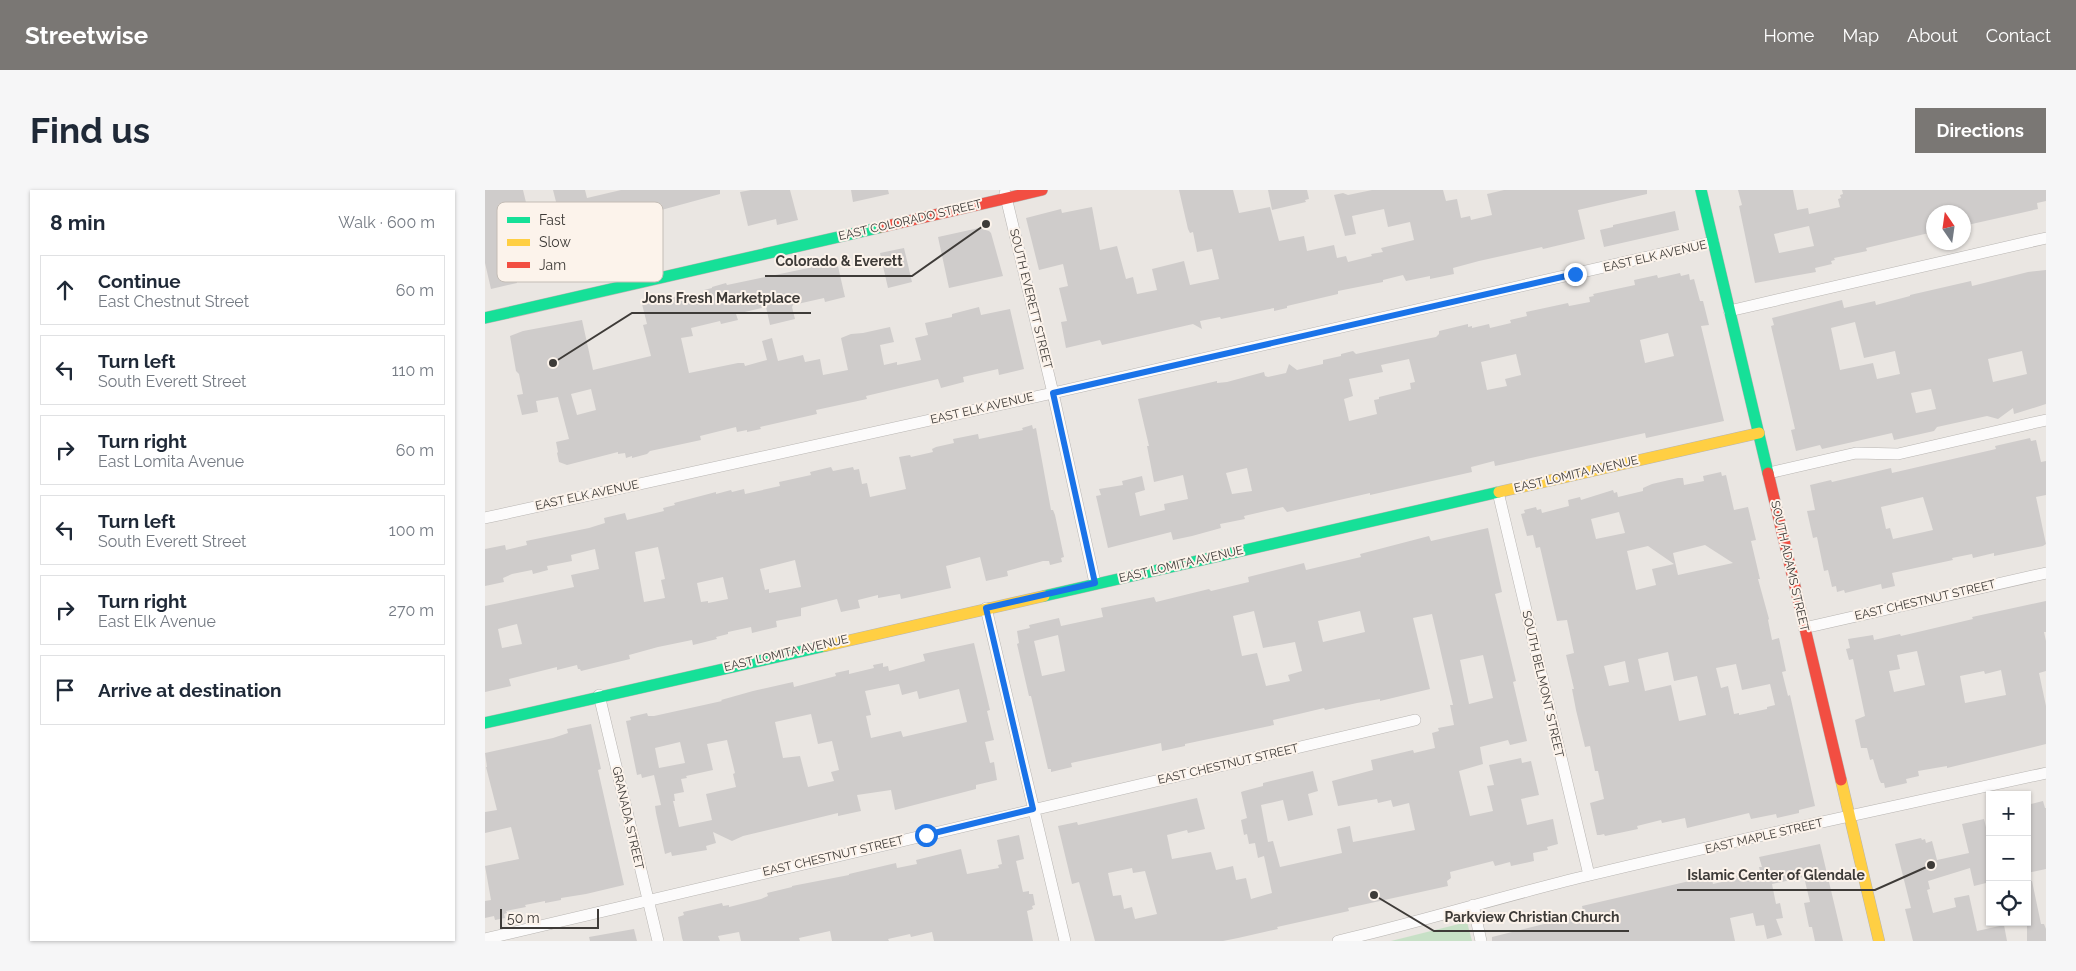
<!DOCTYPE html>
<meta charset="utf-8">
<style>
body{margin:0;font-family:Raleway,sans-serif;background:#f6f6f7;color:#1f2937}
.controls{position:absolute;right:15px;bottom:15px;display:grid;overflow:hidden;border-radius:0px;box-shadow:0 1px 4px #0004}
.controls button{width:45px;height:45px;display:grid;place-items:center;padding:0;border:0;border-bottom:1px solid #e0e1e3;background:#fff;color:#1f2937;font:25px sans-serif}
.compass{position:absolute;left:1441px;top:15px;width:45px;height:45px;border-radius:50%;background:#fff;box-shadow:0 1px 4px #0004;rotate:347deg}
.scale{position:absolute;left:15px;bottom:12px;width:99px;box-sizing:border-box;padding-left:5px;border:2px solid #3e3b38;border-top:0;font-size:14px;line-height:18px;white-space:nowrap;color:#3e3b38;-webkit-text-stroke:4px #fcf3eb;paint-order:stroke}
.stop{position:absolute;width:15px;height:15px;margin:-11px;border:4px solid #1a73e8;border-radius:50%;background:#fff}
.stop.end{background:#1a73e8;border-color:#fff;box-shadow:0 1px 5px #0008}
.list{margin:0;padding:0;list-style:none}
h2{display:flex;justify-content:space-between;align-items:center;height:65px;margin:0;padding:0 20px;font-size:21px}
h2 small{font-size:16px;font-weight:400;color:#747a83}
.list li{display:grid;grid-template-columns:32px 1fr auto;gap:15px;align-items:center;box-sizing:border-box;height:70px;margin:0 10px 10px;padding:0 10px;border:1px solid #e0e1e3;border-radius:0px}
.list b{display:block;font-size:19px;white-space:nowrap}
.list p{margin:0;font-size:16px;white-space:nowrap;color:#747a83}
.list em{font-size:16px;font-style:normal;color:#747a83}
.icon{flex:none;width:28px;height:28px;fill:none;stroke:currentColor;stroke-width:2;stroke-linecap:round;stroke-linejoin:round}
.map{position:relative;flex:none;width:1561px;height:751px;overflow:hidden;border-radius:0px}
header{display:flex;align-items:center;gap:30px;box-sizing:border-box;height:70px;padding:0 25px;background:#7a7774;color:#fff}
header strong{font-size:24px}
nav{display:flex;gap:28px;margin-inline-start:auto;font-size:18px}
.intro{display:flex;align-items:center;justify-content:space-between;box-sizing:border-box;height:120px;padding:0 30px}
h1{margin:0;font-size:35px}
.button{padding:12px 22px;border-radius:0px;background:#7a7774;color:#fff;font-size:18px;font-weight:700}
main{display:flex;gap:30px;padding:0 30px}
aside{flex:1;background:#fff;border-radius:0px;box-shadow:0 1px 4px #0004}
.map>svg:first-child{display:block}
</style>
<header>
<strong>Streetwise</strong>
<nav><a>Home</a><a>Map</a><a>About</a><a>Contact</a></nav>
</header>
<div class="intro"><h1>Find us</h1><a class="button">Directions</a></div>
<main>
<aside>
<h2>8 min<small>Walk · 600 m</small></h2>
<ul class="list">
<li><svg class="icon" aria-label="ahead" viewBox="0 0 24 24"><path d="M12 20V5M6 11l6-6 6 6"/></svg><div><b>Continue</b><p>East Chestnut Street</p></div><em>60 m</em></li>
<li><svg class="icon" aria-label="left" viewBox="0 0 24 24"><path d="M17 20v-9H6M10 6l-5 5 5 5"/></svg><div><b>Turn left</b><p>South Everett Street</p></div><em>110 m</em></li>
<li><svg class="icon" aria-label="right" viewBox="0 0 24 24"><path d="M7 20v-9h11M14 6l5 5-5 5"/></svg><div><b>Turn right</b><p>East Lomita Avenue</p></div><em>60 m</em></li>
<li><svg class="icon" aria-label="left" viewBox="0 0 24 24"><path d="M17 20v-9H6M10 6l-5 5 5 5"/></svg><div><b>Turn left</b><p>South Everett Street</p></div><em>100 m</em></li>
<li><svg class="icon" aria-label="right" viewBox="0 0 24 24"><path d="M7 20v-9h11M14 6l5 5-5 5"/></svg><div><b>Turn right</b><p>East Elk Avenue</p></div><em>270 m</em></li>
<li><svg class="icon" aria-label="arrive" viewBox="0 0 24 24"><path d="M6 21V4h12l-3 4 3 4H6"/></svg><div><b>Arrive at destination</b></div></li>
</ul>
</aside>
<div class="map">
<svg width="1561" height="751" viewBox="0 0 1561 751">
<rect width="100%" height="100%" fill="#eae6e2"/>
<path fill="#c7e0c6" d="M982,732L987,751H906Z"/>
<path fill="#cfcccb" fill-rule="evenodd" d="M0,0H38L45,29L19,35L32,93L6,99L0,73Z
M68,0H100L102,8L136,0H235V4L169,22V19L143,25L144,27L108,35L117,73L64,85L58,56L81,51Z
M266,0H305L313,30L292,35L291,29L263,36L255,2Z
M366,0H403L404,4L368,12Z
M694,0H748L754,23L785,17L794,51L819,46L822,61L849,55L852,68L861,66L863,72L887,66L886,64L898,62L896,58L929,50L925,32L903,37L899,19L867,26L871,44L860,46L849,5L858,3L863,5L887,0H958L961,11L972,9L976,28L985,26L986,30L1007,25L1002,4L1019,0H1162V4L1093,20L1100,49L1058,59L1057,57L994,71L968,78L969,84L945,89V86L921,91L918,85L898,90V92L853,101V104L802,116V118L789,121V118L736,129L735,127L715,131L717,139L708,134L617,155L615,150L581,158L576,132L582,131L574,98L583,96L578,74L554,80L541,28L576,19L577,23L607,17L615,60L632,56L641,89L648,87L652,104L672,100L667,79L699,71L705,95L734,89L727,59L712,62L708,42L705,43L703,39Z
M783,0H822L824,9L820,10L821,12L787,20Z
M1253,0H1308L1312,20L1323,18L1324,24L1355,17L1353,9L1356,8L1355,5L1358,4L1357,0H1561V11L1552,13L1553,19L1478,36V22H1448V42L1381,58L1382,61L1349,68L1350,70L1346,71L1347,74L1330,78L1331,82L1270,93L1254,16L1257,15ZM1324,36L1329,56L1294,63L1289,44Z
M1190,21L1194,40L1119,57L1115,40L1128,37V35Z
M494,38L504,41L506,43L518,86L464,98L453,47Z
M419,58L427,92L403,98L395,63Z
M352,72L360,107L340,112L339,108L308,115L307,117L310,129L285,135L281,117L251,124L253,130L236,134L235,131L206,138L208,146L196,148L204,183L253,173H259L260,176L282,170L277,151L287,148L293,171L318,165L320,172L335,169L338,185L363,180L356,148L366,144L378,143L405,137L409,152L395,155L399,175L412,172V175L436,170L430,148L443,145L440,133L467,127V124L494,117L496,125L525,119L539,179L514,185L513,179L478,187L479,192L456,198L453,189L381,206L382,209L331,220L332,224L275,237L276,239L262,242V240L252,242L251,237L215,246L216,250L165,261L162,264L147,268V266L141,268L140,263L133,264V262L82,275L74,272L72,263L73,262L71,252L84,249L73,207L51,211L53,222L37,225L32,205L38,204L34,184L31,181L25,146L38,141L97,130L108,180L166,166L158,135L162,134L157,114L194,106L198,108L220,102L219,100L227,98V97L241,93L242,95ZM106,199L111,220L92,225L86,204Z
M1561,80V214L1529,224L1528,218L1513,229L1502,226L1452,237L1449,241L1409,250L1407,243L1337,259L1335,255L1311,261L1306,240L1310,239L1286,136L1289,135L1287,128L1357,110L1359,118L1390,111L1391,115L1425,106V105L1486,91L1487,96L1543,82ZM1370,132L1379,168L1410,161L1415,184L1392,189L1388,173L1355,180L1346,138ZM1537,161L1542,184L1508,192L1503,169ZM1446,199L1451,219L1431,223L1426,203Z
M1195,83L1196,86L1204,84L1205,90L1209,89L1215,111H1218L1224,135L1216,136L1239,231L1161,248L1160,243L1010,276L1009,271L986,277L987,282L885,305V303L802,322L798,317L759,326L760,329L735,334L736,338L707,346L688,350L686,342L623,358L611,306L616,305L614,299L638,295L637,291L657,286L660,300L650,303L655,326L680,320L679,314L703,309L698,285L669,292L662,256H664L653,209L732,191V193L742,192L779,182L780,186L783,187L801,183L804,174L812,180L838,174V170L856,166V164L868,161L871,164L931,151L951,147L954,144V141L983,134V137L987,136V138L1004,134L1005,138L1026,133L1025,130L1042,126L1041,122L1083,113L1084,116L1105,112L1104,107L1109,106L1108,104L1150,95L1149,90L1172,85L1173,88ZM1183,143L1189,166L1160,173L1155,150ZM1031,164L1036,185L1020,189L1022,196L1002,200L996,172ZM924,169L930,192L925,193L926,199L894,207V209L889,210L892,224L864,231L859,209L868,206L864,189L898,182L896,175ZM762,278L767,301L747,304L741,283Z
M547,235L548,239L551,238L566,320H568L570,325L579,367L576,368L577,372L565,375L564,371H558L522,381L523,386L501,391L495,367L461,376L466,398L416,409L415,404L393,408V405L373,410L375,418L356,422L352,409L316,418V426L291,431L292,437L267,443L266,437L243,442V444L231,447L232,449L208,455L207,450L173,457L144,465L145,469L96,481L95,479H93L92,475L72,480V477L24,489L26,496L0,502V416L89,397L86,385L114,379L110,359L86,365L87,371L62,376L63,380L48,384L47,380L27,384L18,388L19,392L0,396V359L20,355L21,360L42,355L41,351L104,338L120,333L119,328L140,323L142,330L179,321L178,318L190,315L189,313L231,302V304L246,300L247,302L259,299L260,304L295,296L294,292L326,285L325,282L346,277L348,281L368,277L369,280L374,279L377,294L382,293L385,307L421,299L414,267L425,265L426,267L448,262L447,259L451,257L469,253L468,249L493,244L494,249L538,240L537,238ZM173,357L180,389L176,390L180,408L159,412L150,362ZM310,370L316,397L284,403V399L280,400L275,379ZM238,387L243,409L223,413V411L216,412L212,393ZM32,434L37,454L17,458L13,439Z
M1545,248L1546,251L1551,250L1556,272L1561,271V305L1551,307L1561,354L1558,356L1509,366V363L1488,368L1487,364L1467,368L1468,370L1407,383L1410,396L1397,399L1396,394L1360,403L1359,400L1352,402L1351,396L1347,397L1343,380L1339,381L1332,347L1328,348L1322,321L1330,320L1325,295L1346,290L1347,292L1406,278L1407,283L1511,259L1510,256ZM1438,307L1448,340L1408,349L1405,338L1401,339L1396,317Z
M1236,282L1237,286L1241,285L1249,320L1263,317L1271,350L1266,351L1275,389H1273L1284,429L1283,430L1287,450L1294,448L1301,481L1297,482L1303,506L1305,505L1330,616L1314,620V623L1292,628L1291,624L1266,629L1264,623L1202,638L1200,628L1177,633L1176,630L1152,636L1153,639L1120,646L1119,644L1115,645H1112L1105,613L1119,609L1113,581H1110L1105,556L1100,557L1091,520L1087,499H1089L1081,465L1089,463L1082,430L1072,431L1055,357L1051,358L1048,345L1042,346L1036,324L1040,323L1039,320L1051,317L1052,320L1056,319L1057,323L1084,316L1083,310L1095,307L1096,310L1128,300L1129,303L1132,302L1133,307L1158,301V298L1167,294L1193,288H1198L1199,295L1219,291L1218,286ZM1134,322L1140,343L1111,349L1106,329ZM1220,355L1248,373L1193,385L1188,363ZM1163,356L1189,374L1167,379L1171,395L1151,400L1142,361ZM1183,462L1189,491L1212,486L1221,525L1194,531L1186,495L1160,501L1153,469ZM1140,471L1144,492L1124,496L1119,476ZM1251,474L1257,500L1285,494L1290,515L1282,517V519L1254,525V523L1249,524L1243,496L1236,498L1231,478Z
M1003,338L1017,402L1010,404L1031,491L1028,492L1042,551L1025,555L1023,550L995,557L998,574L974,581L985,626L1008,621L1002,596L1009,595L1004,575L1036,568L1037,573L1046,571L1054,605L1036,609L1042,635L1068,629L1073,654L1062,657L1063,660L1048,663L1049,671L1026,676L1025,672L1010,676L1008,671L965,682L966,688L962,691L963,696L863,718L864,721L792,737L793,739L753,748L738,751H610L594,692L587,694L573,636L592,632L593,635L712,608L720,639L703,643L702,640L682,645L687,669L726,662L731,680L748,676L751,690L761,688L766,709L787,703L779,666L773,668L770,653L764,654L762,644L759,645L756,630L762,628L756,602L759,601L778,596V593L828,581L833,601L823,604L828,625L803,631L798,610L776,615L783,652L788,651L795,677L857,663L852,639L865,636L868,652L930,640L924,613L908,617L906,610L893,613L892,609L853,616L847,591L888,580L886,570L928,560L929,563L950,558L947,543L954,541L953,538L969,535L965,515H968L947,424L928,428L945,499L895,511V509L872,513L840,520L839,518L814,524L788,530L789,535L700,554V556L677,561L676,553L632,563L586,573L587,577L566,582V579H563L546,506H544L532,454L534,453L532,441L545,438L544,435L574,428L576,436L618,427L616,418L669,407L671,412L724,399L726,401L764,392L763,387L819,373L821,380L876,367L875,364L944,346L946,351ZM769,421L778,458L810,452L817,481L803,485L805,491L781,496L772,463L757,466L748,426ZM875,421L880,442L838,452L833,431ZM573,445L580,481L557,486L549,451ZM998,465L1008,508L984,514L975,470ZM647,678L648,683L660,681L672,724L650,729L647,717L639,719L636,705L628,706L623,683Z
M1561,411V442H1559L1561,451V481L1554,483L1561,516V554L1462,578V576L1433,581L1434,586L1421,589L1422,593L1418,594L1400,598L1399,593H1396L1394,589L1388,569L1385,570L1382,558H1376L1370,530L1380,526L1368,469L1364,470L1361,459L1365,458L1363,449L1388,445L1389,450L1415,444L1416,446L1488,429L1487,427ZM1432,461L1440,495L1409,502L1404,481L1415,479L1412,465ZM1516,480L1521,505L1480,513L1475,486L1499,481L1500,484Z
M489,453L505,520L502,521L509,550L500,552L505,573L509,572L512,590L491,595V599L410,620L406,600L372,605L376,621L353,626V623L258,646L247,651L228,642L231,653L221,656L222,660L187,666L186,662L180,664L171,623L170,616L176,615L169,585L157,588L156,584L152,585L141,531L146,530L145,527L162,523L163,526H169L237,511L236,510L268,501L308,492L309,497L351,486L350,483L364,480V484L389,478L388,475L398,473V477L403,476L404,481L440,471L438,464ZM414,494L417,505L432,501L434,509L474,499L482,532L418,547L416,541L386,548L381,526L386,525L380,501ZM326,524L333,554L347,551L354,580L346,582L349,591L323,597L315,566L298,568L290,532ZM242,550L250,583L248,584L251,597L221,604L227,630L194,637L188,611H190L189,604L199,602L196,589L202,588L201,586L228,580L222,554ZM195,552L200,573L174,578L170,558Z
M106,534L116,579L113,580L139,695L101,704L76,708V710L60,713V711L40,715L41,717L21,721L22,723L19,724L20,728L10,730L9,726L0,728V711L6,710L0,676L34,669L26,637L0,643V622L12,620L1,577H2L0,563L68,548L83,543L82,539Z
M1558,611L1560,618H1561V679L1542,683V615Z
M1499,629L1505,654V692L1489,696L1485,678L1443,691L1445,699L1442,700L1448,723L1471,717L1469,708L1484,705L1492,741L1519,735L1522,751H1428L1420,719L1426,718L1410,654L1436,648L1437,650L1440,649L1441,653L1447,651L1452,670L1484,663L1477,634Z
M534,645L539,669L531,671L538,702L544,701V704H548L550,715L547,716L548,719L542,721L548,751H449L447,742L426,747L425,744L403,749L404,751H347L345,741L314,748L315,751H256L254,742L233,746L235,751H198L197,748L193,727L199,725L198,722L237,713L238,716L244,715V717L276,709L283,706L282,703L307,697V696L364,685V684L411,673L412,678L432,674L431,670L476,659L482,684L514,678L513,675L517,674L512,650Z
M1335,654L1358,751H1330L1327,737H1324L1319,713L1325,712L1319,687L1287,694L1291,714L1295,713L1298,728L1291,729L1297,745L1282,749L1279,735L1271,736L1268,723L1245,728L1250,751H1007V747L1075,730L1074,727L1098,721L1097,716L1226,686L1228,694L1250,689L1249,687L1275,681L1274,677H1277L1274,667Z
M1542,691H1547L1556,734H1559L1561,739V751H1542Z
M149,739L152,751H105L104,747Z"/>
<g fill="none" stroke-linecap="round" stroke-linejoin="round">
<g stroke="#b8b5b2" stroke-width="12">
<path id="street" d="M520,3L568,203L610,393
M1244,121L1561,48
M1284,283L1371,263L1413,264L1561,230
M1013,302L1104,685
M0,328L568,203L1228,52
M501,418L580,751
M1319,438L1561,383
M114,505L173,751
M988,715L996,751
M0,749L930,530
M853,751C936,732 1018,706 1101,686C1253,649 1408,617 1561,583"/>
</g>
<g stroke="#b8b5b2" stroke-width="12">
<path id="fast" d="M1216,0L1283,283
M0,128L397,37
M559,406L1014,302
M0,533L340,456"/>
</g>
<g stroke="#b8b5b2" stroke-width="12">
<path id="slow" d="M1014,302L1274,243
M340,456L559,406
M1356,590L1394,751"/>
</g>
<g stroke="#b8b5b2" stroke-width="12">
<path id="jam" d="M397,37L557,0
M1283,283L1356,590"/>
</g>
<use href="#street" stroke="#fcfbfb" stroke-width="11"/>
<use href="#fast" stroke="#16e098" stroke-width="11"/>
<use href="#slow" stroke="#ffcf43" stroke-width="11"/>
<use href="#jam" stroke="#f24e42" stroke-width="11"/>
</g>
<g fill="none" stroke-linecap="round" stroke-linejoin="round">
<path stroke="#1a73e8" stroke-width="6" d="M441,645L548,619L501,418L610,393L568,203L1090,84"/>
</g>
<g text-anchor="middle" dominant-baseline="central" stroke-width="4" stroke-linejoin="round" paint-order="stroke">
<g font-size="12" fill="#3e3b38" stroke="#fcf3eb">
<text transform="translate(425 30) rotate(-13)">EAST COLORADO STREET</text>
<text transform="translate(1170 66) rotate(-13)">EAST ELK AVENUE</text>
<text transform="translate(546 109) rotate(76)">SOUTH EVERETT STREET</text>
<text transform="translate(497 218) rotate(-13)">EAST ELK AVENUE</text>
<text transform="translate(1091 284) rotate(-13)">EAST LOMITA AVENUE</text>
<text transform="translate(102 305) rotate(-12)">EAST ELK AVENUE</text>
<text transform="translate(696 374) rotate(-13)">EAST LOMITA AVENUE</text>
<text transform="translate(1305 376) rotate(77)">SOUTH ADAMS STREET</text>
<text transform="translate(1440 410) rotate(-13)">EAST CHESTNUT STREET</text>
<text transform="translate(301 463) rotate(-13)">EAST LOMITA AVENUE</text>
<text transform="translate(1058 494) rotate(77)">SOUTH BELMONT STREET</text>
<text transform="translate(743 574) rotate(-13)">EAST CHESTNUT STREET</text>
<text transform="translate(143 628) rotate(77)">GRANADA STREET</text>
<text transform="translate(1279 646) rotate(-13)">EAST MAPLE STREET</text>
<text transform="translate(348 666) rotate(-13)">EAST CHESTNUT STREET</text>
</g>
</g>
<rect x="12" y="12" width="166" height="80" rx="8" fill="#fcf3eb" stroke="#c3bcb5" stroke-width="1"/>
<rect x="22" y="27" width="23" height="6" fill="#16e098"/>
<rect x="22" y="49" width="23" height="7" fill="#ffcf43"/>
<rect x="22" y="72" width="23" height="6" fill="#f24e42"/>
<g font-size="14" fill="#3e3b38">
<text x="54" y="35">Fast</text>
<text x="54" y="57">Slow</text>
<text x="54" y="80">Jam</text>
</g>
<path fill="none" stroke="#3e3b38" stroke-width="2" d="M501 34L427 86H280M68 173L147 123H326M1446 675L1390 700H1192M889 705L949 741H1144"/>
<g fill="#3e3b38" stroke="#fcf3eb" stroke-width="2">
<circle cx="501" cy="34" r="5"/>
<circle cx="68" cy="173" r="5"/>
<circle cx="1446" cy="675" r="5"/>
<circle cx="889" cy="705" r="5"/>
</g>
<g font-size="14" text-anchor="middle" font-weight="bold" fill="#3e3b38" stroke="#fcf3eb" stroke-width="4" stroke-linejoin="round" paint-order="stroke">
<text x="354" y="76">Colorado &amp; Everett</text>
<text x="236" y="113">Jons Fresh Marketplace</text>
<text x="1291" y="690">Islamic Center of Glendale</text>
<text x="1047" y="732">Parkview Christian Church</text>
</g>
</svg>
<div class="controls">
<button>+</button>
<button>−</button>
<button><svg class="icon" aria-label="locate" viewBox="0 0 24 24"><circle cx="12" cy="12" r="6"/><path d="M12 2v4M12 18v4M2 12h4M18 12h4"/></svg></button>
</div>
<svg class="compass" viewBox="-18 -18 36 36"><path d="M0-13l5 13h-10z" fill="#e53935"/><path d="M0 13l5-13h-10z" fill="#747a83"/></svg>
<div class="scale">50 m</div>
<div class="stop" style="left:441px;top:645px"></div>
<div class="stop end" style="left:1090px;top:84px"></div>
</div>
</main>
